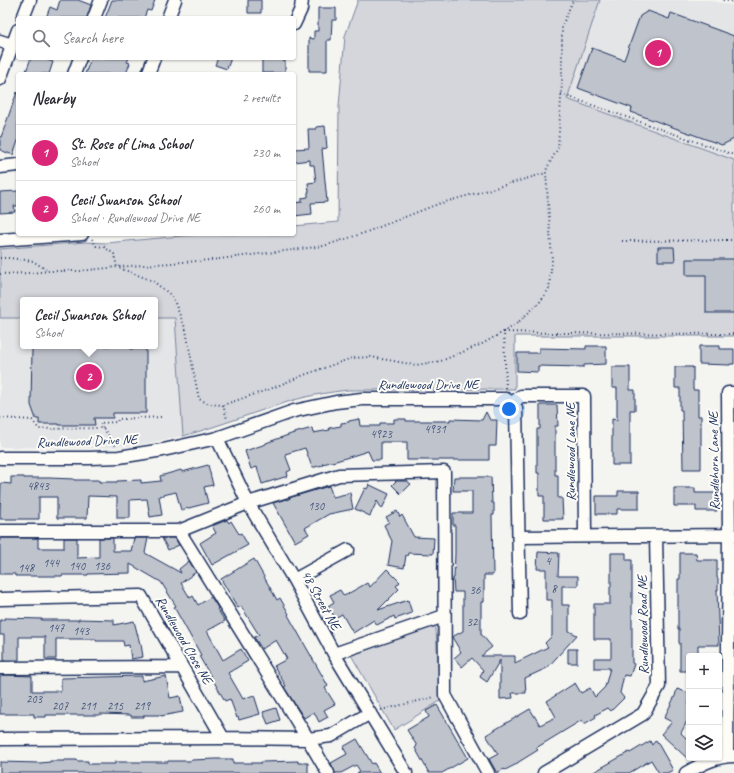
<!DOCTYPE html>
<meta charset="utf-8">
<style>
body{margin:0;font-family:Caveat,sans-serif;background:#f7f7f7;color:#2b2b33}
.controls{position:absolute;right:12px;bottom:12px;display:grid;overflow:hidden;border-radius:4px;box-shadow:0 1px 3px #0004}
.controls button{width:36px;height:36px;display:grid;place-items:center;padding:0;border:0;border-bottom:1px solid #e1e1e2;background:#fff;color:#2b2b33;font:20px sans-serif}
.you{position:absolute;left:509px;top:409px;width:14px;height:14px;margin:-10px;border:3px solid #fff;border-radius:50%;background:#1a73e8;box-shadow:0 0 0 6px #1a73e833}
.badge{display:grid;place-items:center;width:26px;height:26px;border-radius:50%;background:#db2777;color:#fff;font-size:13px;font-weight:700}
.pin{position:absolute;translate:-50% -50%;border:2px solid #fff;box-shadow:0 1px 4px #0006}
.popup{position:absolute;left:20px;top:297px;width:138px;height:52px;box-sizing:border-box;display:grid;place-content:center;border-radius:4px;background:#fff;filter:drop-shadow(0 1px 3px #0005);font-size:13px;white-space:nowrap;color:#7c7c81}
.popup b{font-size:15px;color:#2b2b33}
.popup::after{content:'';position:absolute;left:50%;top:100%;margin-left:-8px;border:8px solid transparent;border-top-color:#fff}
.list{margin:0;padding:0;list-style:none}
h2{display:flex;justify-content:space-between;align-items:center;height:52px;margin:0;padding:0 16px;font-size:17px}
h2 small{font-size:13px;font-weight:400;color:#7c7c81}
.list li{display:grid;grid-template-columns:26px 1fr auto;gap:12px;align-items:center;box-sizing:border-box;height:56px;padding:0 16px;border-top:1px solid #e1e1e2}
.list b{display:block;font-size:15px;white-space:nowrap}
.list p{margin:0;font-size:13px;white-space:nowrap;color:#7c7c81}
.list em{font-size:13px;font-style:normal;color:#7c7c81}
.icon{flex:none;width:22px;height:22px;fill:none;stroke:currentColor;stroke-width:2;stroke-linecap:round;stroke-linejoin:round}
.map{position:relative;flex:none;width:734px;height:773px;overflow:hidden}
.search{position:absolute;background:#fff;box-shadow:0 1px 3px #0004;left:16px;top:16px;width:280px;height:44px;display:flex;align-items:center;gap:10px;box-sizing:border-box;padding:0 14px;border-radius:4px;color:#7c7c81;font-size:15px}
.panel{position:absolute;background:#fff;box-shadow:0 1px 3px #0004;left:16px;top:72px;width:280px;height:164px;border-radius:4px}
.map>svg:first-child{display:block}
</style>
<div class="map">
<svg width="734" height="773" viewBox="0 0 734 773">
<rect width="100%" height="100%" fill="#f4f4f1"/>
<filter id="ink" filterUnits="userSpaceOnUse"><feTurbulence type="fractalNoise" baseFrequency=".025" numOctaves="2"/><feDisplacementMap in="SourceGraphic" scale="8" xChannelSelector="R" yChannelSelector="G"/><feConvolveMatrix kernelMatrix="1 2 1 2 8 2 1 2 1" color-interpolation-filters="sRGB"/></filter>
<g filter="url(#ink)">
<path fill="#e4e5e6" d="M600,0H709L734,6V160L566,99Z
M0,318H23V346H155V318H175L183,436L139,445L101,448L0,447Z"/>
<path fill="#d4d6db" stroke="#78829c" d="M358,0H600L567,99L734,160V336H515V389L348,390C330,392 312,395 294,400C257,411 220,426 183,436L175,318H155V300H23V318H0V249L85,242L106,243L203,234H294V226L338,222L339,106L345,36Z
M433,623L436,629L440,701L394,730L350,653Z"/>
<path fill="#bfc3cc" stroke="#1b2f5e" d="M60,0H78L91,5L87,18H46L50,7L57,10Z
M112,0H155L151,11L147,10L144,18H105Z
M248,0H261V13H248Z
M318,8H336V20H332L331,40H327V71H309V38L314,39V31H318Z
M648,11L669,19L671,13L734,36V139L722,145L631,112L632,108L578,88L592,48L624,60L640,16Z
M31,58H42L53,62L49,74H25Z
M91,58H129L127,62L130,63L126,74H85Z
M218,58H231L227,69L215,65Z
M262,58H283V61H285V73H262Z
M17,92L18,93V141L13,155L0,150V140Z
M325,126L327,148L322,149L327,202L311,203L312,214L294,216V203L302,202V198L308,197V192H309L308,183L316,182L314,165H310V160L294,162V149L309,148L308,129H316V127Z
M18,191V206H14L15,212L0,213V192Z
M658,247H674L675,261H658Z
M686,259H734V313H706V275H686Z
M60,346H130V349H146V413H113V418H94L95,425H59V424H39V419H36L31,405L32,349H60Z
M586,346H606V364L584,365V367L538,366V372L517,371V353H539V348L586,349Z
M699,346H720V349H734V364H730V365L699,364Z
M612,367H630V390H635V410H630V465H612V419L617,420V388H612Z
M675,367H693V390H698V416H701V469H683L682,410H680V388H675Z
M540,405H557L558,426H555V475H558V498H562L563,519H544V496H539V473H537V429H540Z
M486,412L490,420H497L496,446H489V460H407V442H381V460H372L368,451L336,461L322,464L323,465L315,467H312L305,448L285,454L291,470L287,472L288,476L262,484L257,467L251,469L245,451L266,444V443L291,434L312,428L313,433L330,430L329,428L341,426V423L349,422V421L359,419L360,426H380V423H394V419H406V421H450V419L482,420Z
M208,465L213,485L204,487L208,503L181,510L176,492L159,496L162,515L150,517L147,499L130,500V518H117V497L88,496L87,518H57V497H39V519H0L1,483L11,484V477H24V478H49L74,479V480H99V482H117V481L141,480V483L161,481L160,476L181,470L182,472Z
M454,477H491L492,503H494V515H492L493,575H484V602H481V634L492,647L481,656H515V663L548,647L545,643L552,636V600H546V569H537L538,552L559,553L558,576H578V586H562V605H569V631L577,635L547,668L525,678L526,693H512L513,698L500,699V660L487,682L480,677L483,670L472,658L462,667L454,658L461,652L452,637L463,631V592H454L453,578H454L455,553V525H453V513H472V491H453Z
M396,481H407L411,484L401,494L392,485Z
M368,484L389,494L382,509L377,501L370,516L355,509L365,488L367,489L369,485Z
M329,486L333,497L350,493L353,509L329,514L305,528L309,534L295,542L273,503L286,499L287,500L292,497Z
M674,488H695V493H717V511H696V506H674Z
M618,491H639V509H617V514H596V496H618Z
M397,511L400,517L402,515L414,537L434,538L433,554L408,553L407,556L406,555L404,568L388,565L392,541L384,525L389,522L386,517Z
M227,520L229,523L231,521L239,534L241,533L248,545L212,565L200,543L216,533L212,526Z
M0,538H38V548H64V538H77V558L99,557V538H113V551H131L134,538H148L145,553L181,573L179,569L189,561L196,572L181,583L190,598L193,596L198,605L211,597L218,608L217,609L225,621L207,631L223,660L241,649L248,661L228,673L243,699L254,695L260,714L239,720L238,717L237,718L230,699L225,701L199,656L201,655L174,607L176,606L161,582L130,564V573L88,574V575H62V576H15V574H0Z
M162,538H175L179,545L168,550Z
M611,553H626V560H632V663L634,664L630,676L624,675L620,693L624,698L611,711L608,708L595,715L596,717L584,724L582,720L536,748L538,750L517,763V764L505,770L504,769L497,773L489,759L498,754L486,735L530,709L540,725L556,717L547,701L575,683L581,693L590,688L595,697L605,687L610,668H594V658H611V639H594V604H610V587H611Z
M680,553H696L697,560H717V578H718V590H717L719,645H698V654H689V671H680V643H679V629H678V579H680Z
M254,559L277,600L280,598L289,614L288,615L328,686L325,688L335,704L324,710L328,717L319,722L314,712L304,718L284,687L286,686L274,666L287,659L276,640L262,649L254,637L259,635L241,606L238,608L221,579Z
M387,569L400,582L396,586L399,589L378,610L408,600L412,613L395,619L394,616L377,625L374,620L353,633L342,614L335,618L328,606L334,602L330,595L340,590L344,596L367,583L370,587Z
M4,618L42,619V620H79V619L114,620V625L134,621L140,644H141L143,657L131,659L129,645L124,646L123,641H96V639H56V659H45V637H19V660H4V635H0V620H4Z
M568,649H577V663H568Z
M4,675L32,676V691H61V678L142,676V681L166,676L170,698L180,696L183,712L161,716V715H144V717H131V715L100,714V715H46V717H34V714H0V676Z
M677,689L689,693V717L681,733L689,741V760L661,734L672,722L664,718L675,696Z
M437,705L468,758L442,773H429L415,748L417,746L407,730L429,717L426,711Z
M276,708L280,720L268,724L263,712Z
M357,739L372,764L374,763L380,773H357L360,771L356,765L341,773H335L331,763L347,754L343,747Z
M656,740L673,770L667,773H659L651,760L629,773H592L629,752L630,753L650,741L652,745Z
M216,759H233V763H261V762L298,761V763H308V773H0V762L40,763L50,762V761H64V760H77V761H88V764H115V762H168V761H191V760Z"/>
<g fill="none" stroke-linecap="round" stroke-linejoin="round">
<g stroke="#1b2f5e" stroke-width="15">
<path id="minor" d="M23,18L30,0
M94,18L101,0
M168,18L175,0
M294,24L301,9L302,0
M0,41L12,45
M74,74L80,58
M148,74L154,58
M0,79L18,30
M0,167L18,165
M0,240L82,234
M511,404L521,396H584L585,536
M217,438L248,503L294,580L334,654L406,773
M0,458H89L119,457L163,450L217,438L294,411L336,402L362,399H506L516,408L520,614
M0,531H179L248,503L339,475L444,472L445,695L488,773
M179,531L308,739L328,773
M519,537L734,535
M294,580L348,550
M0,599L141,596L223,738
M334,654L444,616
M0,668L182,667
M0,739L223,738L308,739L331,736L370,713
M727,756L729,535L728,393H734
M544,773L643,714L659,686L656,536
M686,773C702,764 716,756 734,756"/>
</g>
<path stroke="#1b2f5e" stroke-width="2" stroke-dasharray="1 3" stroke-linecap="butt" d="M723,0L734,2
M561,94L734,155
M92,239L96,246L104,247L114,254L117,267L211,260L324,246L364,233L438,204L505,185L546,173
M622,241L734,240
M0,258H10L33,261L48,271
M0,274L31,273L49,271H80L117,267L153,281L172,296L186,330L194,374L199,399L209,404L223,405L270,389L304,375L352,358L371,357L416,365L441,361L482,344L514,326L539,303L549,289L552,260L546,173L547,168L558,148L562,82V26L573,0
M506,388L504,332L554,333L734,334
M223,405L227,419
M0,418L32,420L39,429L103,428L116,446
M103,428L100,423L117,422L118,419L162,417
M381,710L435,697"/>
<use href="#minor" stroke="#fdfcf7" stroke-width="12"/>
</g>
</g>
<g text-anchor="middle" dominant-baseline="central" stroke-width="4" stroke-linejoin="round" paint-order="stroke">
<g font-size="12" fill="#44547a">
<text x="435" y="429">4931</text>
<text x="381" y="434">4923</text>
<text x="38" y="486">4843</text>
<text x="316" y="506">130</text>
<text x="548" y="561">4</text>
<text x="51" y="563">144</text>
<text x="77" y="566">140</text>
<text x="102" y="566">136</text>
<text x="26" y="568">148</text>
<text x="554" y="589">8</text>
<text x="475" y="590">36</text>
<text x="472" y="622">32</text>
<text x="56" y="628">147</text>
<text x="81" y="631">143</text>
<text x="34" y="699">203</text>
<text x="60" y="706">207</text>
<text x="88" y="706">211</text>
<text x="115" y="706">215</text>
<text x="142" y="706">219</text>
</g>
<g font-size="14" fill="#1b2f5e" stroke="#fdfcf7">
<text x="428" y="384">Rundlewood Drive NE</text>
<text transform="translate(87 441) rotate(-2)">Rundlewood Drive NE</text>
<text transform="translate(570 452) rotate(-90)">Rundlewood Lane NE</text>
<text transform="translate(714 461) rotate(-91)">Rundlehorn Lane NE</text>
<text transform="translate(321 600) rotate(61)">48 Street NE</text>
<text transform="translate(643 625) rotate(-91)">Rundlewood Road NE</text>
<text transform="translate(184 640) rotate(60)">Rundlewood Close NE</text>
</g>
</g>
</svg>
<div class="controls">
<button>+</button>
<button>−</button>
<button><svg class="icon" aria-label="layers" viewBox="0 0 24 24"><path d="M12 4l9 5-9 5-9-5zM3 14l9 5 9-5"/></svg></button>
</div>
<div class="you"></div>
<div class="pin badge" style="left:658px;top:53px">1</div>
<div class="pin badge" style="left:89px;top:377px">2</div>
<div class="popup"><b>Cecil Swanson School</b>School</div>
<div class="search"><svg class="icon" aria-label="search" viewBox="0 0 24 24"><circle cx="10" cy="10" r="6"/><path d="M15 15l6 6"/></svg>Search here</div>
<section class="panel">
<h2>Nearby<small>2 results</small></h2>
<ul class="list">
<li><span class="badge">1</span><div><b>St. Rose of Lima School</b><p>School</p></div><em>230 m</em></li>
<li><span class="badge">2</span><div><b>Cecil Swanson School</b><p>School · Rundlewood Drive NE</p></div><em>260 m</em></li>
</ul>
</section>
</div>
